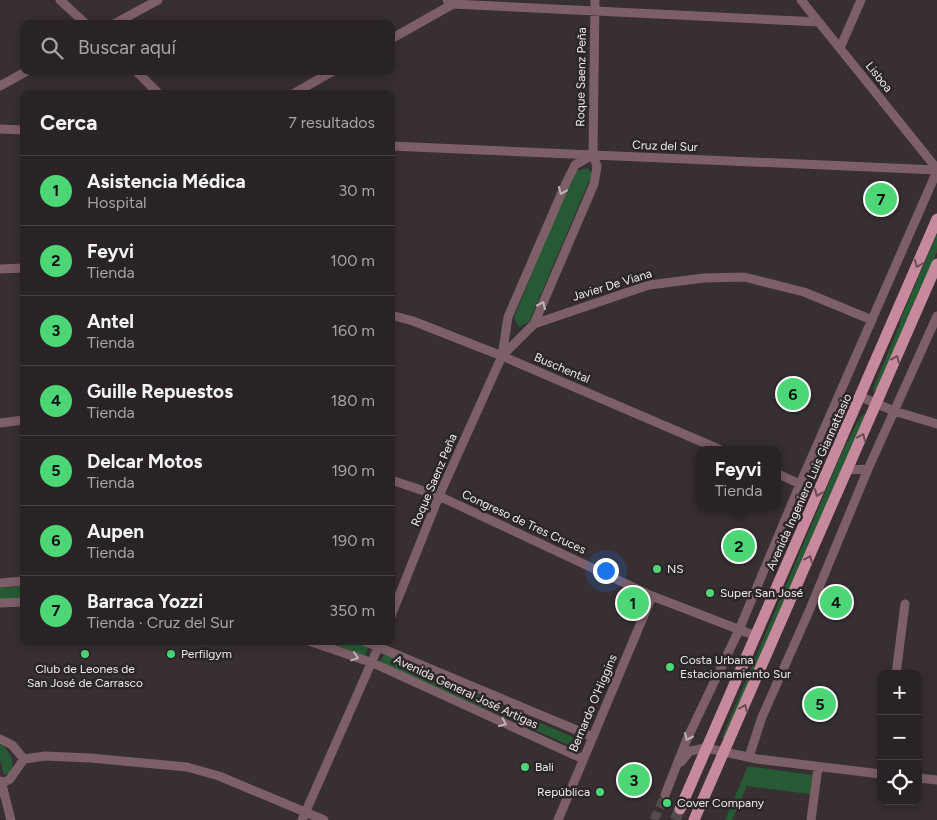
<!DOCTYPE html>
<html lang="es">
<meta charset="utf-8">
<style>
body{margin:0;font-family:Figtree,sans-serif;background:#352f32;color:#f1f3f6}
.controls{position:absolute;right:15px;bottom:15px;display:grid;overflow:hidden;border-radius:10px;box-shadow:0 2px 12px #0003}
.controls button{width:45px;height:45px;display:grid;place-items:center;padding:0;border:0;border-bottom:1px solid #454043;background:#292326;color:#f1f3f6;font:25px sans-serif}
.you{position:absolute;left:605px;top:570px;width:18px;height:18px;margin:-12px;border:4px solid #fff;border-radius:50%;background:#1a73e8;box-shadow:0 0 0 8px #1a73e833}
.badge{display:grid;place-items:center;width:32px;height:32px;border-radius:50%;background:#4cd676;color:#111;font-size:16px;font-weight:700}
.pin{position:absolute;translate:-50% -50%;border:2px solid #fff;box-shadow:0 1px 5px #0006}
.popup{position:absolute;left:696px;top:446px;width:85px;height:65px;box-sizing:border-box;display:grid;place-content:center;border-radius:10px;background:#292326;filter:drop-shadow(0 1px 4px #0005);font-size:16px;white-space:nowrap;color:#a5a4a7}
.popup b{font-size:19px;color:#f1f3f6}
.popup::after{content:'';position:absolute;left:50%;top:100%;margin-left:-10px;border:10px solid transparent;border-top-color:#292326}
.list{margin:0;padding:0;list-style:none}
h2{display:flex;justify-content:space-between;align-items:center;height:65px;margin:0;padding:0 20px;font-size:21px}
h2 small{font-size:16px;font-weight:400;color:#a5a4a7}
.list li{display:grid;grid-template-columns:32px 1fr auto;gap:15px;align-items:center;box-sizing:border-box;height:70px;padding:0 20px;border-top:1px solid #454043}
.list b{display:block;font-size:19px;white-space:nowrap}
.list p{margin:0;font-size:16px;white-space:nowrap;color:#a5a4a7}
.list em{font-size:16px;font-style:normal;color:#a5a4a7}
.icon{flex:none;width:28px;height:28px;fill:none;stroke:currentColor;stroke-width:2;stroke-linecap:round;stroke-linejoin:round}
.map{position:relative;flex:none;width:937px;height:820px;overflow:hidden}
.search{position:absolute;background:#292326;box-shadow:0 2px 12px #0003;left:20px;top:20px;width:375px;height:55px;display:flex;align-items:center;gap:12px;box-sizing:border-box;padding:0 18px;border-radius:10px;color:#a5a4a7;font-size:19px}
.panel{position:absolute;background:#292326;box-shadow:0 2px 12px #0003;left:20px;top:90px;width:375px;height:555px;border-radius:10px}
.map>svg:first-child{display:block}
</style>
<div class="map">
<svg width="937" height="820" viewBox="0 0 937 820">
<rect width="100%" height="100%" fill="#372f32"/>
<path fill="#265a34" d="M588,168L592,174L529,322L519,327L514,318L573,172Z
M937,234V252L876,391L874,392L873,388L899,327L901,318Z
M864,414L866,415L726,738L722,737L843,450C850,440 856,420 864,414Z
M24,586V598L0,600V588Z
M325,641H354L368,647L365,656Z
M384,653L579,740L576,748L380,663Z
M0,745H2C11,754 16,762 10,773L4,775L0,759Z
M748,766L812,775L810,794L747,786L732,820H725Z"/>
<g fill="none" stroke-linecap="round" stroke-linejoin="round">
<path stroke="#524b4e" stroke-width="9" stroke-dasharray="9 4.5" stroke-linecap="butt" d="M654,820L665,795"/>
<path stroke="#524b4e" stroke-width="11" stroke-dasharray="11 5.5" stroke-linecap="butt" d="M675,820L680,809"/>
<path stroke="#7d5f68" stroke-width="9" d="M60,0L86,24
M447,0L453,4L819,22
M801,0L937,169
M114,24L158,0
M391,39L453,4
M840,48L861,0
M136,71L159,94
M0,86L27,71
M293,94L333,71
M0,129L24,130
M391,146L937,170
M0,269L24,268
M391,315L413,321L502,356L721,450
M534,324L649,285L704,278L744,277L804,292L872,320
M502,356L534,324L594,184L597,166L593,155L595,0
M861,397L894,411L937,424
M0,423L24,420
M847,470L868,469
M778,474L800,484
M391,480L439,496L652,596L756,636
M0,583L24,581
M0,603L24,602
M391,616L439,496L502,356L508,317L566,183L575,165L592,155
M309,641L373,663L583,759
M364,641L593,737
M896,674L905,604
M0,739L12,745L24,759L10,779L1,784
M749,757L762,717L810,609L868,469L937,316
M24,759L45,756L90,758L187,767L219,776L324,820
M681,762L690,751L706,748L757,759L881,774
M918,778L937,780
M1,781L11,820
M665,795L687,739L739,630L800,484L937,171
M302,820L381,641
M558,820L652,596
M811,820L818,767"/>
<path stroke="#c78a9d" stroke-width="11" d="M680,809L937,219
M694,820L937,264"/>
</g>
<defs><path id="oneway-chevron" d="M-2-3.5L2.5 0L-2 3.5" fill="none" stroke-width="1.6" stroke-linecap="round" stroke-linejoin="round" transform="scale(1.25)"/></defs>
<g stroke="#c1b2b6">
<use href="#oneway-chevron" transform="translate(562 191) rotate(113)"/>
<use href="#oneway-chevron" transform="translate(542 305) rotate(-66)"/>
<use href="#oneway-chevron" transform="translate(355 657) rotate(18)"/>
<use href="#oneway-chevron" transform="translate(503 723) rotate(25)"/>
<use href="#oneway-chevron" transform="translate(688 737) rotate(114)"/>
</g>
<g stroke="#6b4e57">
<use href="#oneway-chevron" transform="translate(918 264) rotate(113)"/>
<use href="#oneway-chevron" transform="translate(896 359) rotate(-66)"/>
<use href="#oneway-chevron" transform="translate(862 437) rotate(-66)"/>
<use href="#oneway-chevron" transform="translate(818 493) rotate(113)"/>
<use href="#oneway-chevron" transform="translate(809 559) rotate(-67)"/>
<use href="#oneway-chevron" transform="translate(744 708) rotate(-67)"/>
</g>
<g fill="#4cd676" stroke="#2d2628" stroke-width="2">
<circle cx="657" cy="569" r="5"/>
<circle cx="710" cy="593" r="5"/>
<circle cx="85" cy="654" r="5"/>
<circle cx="171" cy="654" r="5"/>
<circle cx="670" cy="667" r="5"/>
<circle cx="525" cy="767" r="5"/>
<circle cx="600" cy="792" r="5"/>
<circle cx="667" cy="803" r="5"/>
</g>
<g text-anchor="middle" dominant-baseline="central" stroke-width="5" stroke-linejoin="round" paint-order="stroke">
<g font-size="12" fill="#eee9ea" stroke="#2d2628">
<text transform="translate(581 77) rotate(-89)">Roque Saenz Peña</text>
<text transform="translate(879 77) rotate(51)">Lisboa</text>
<text transform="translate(665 146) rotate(2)">Cruz del Sur</text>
<text transform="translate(612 285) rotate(-17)">Javier De Viana</text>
<text transform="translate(562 368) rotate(23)">Buschental</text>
<text transform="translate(434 480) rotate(-67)">Roque Saenz Peña</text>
<text transform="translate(809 482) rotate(-66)">Avenida Ingeniero Luis Giannattasio</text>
<text transform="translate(524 522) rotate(25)">Congreso de Tres Cruces</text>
<text transform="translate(466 692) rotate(25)">Avenida General José Artigas</text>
<text transform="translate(593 703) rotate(-67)">Bernardo O'Higgins</text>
</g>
<g font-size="12" fill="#eee9ea" stroke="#2d2628" text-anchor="start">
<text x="667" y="569">NS</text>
<text x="720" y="593">Super San José</text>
<text x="181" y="654">Perfilgym</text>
<text x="680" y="660">Costa Urbana<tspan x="680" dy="14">Estacionamiento Sur</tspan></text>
<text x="85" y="669" text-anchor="middle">Club de Leones de<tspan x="85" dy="14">San José de Carrasco</tspan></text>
<text x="535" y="767">Bali</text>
<text x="590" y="792" text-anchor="end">República</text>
<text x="677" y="803">Cover Company</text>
</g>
</g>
</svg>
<div class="controls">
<button>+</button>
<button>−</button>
<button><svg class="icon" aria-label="locate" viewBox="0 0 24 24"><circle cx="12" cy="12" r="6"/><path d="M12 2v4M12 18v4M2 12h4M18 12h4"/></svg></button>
</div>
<div class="you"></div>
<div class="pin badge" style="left:633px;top:603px">1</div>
<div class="pin badge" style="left:739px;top:546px">2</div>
<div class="popup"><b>Feyvi</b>Tienda</div>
<div class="pin badge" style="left:634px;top:780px">3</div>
<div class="pin badge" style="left:836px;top:602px">4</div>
<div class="pin badge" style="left:820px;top:704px">5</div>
<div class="pin badge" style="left:793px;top:394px">6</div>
<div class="pin badge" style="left:881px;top:199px">7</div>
<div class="search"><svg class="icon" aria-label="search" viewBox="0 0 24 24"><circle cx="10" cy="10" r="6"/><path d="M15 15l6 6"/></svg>Buscar aquí</div>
<section class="panel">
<h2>Cerca<small>7 resultados</small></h2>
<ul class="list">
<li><span class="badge">1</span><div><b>Asistencia Médica</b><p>Hospital</p></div><em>30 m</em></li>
<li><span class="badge">2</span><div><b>Feyvi</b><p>Tienda</p></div><em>100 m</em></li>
<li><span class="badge">3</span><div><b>Antel</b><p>Tienda</p></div><em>160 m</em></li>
<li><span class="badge">4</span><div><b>Guille Repuestos</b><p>Tienda</p></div><em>180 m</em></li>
<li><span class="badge">5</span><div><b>Delcar Motos</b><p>Tienda</p></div><em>190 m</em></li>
<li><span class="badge">6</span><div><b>Aupen</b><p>Tienda</p></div><em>190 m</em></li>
<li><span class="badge">7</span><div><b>Barraca Yozzi</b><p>Tienda · Cruz del Sur</p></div><em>350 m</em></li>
</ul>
</section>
</div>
